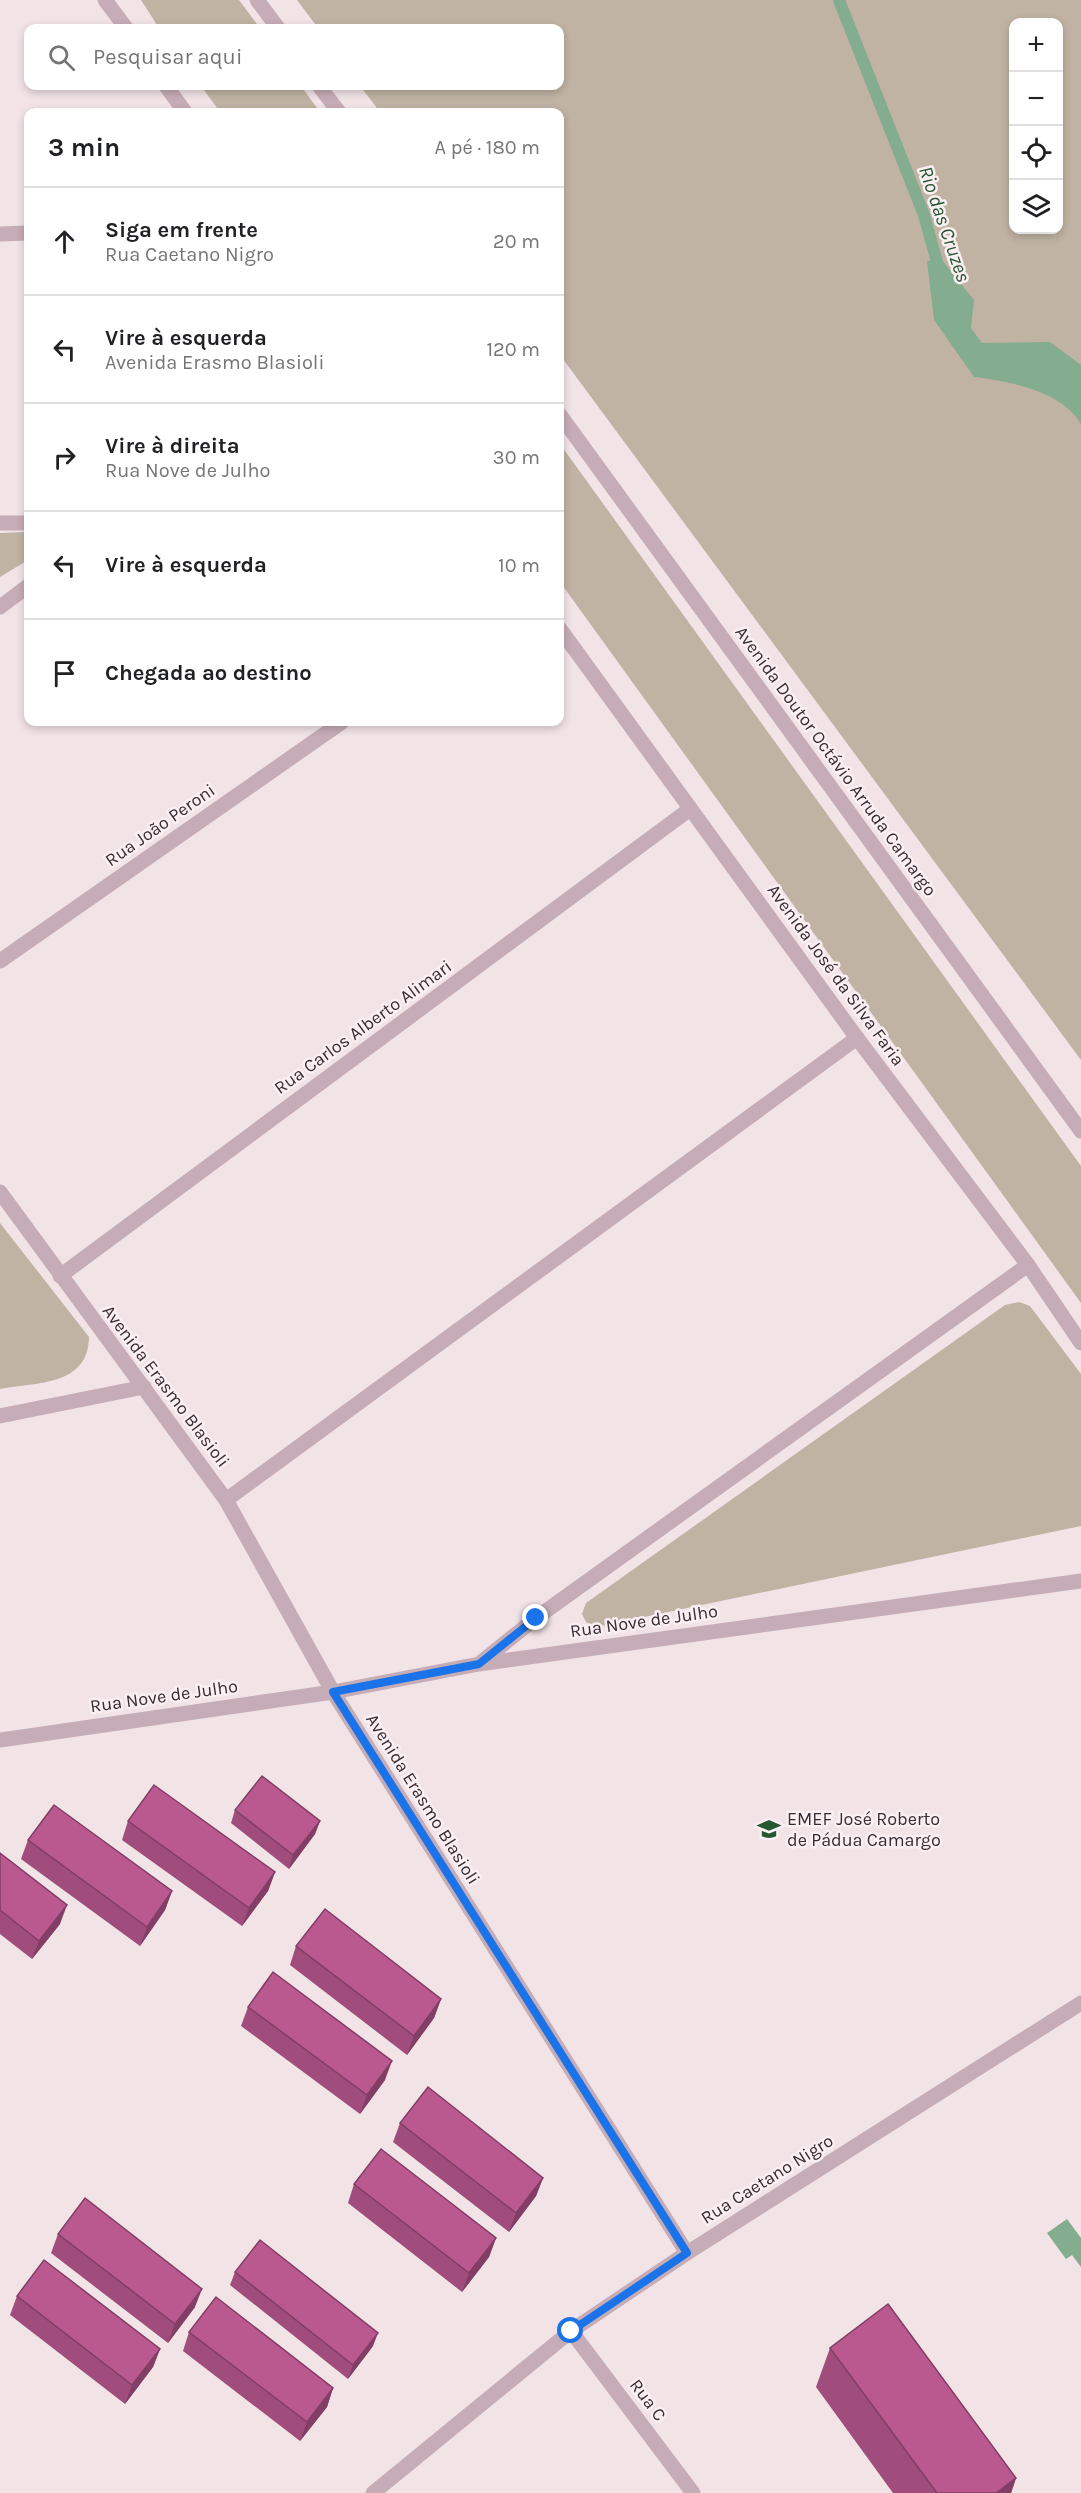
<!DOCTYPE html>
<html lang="pt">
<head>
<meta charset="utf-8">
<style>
	:root { --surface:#fff; --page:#f6f6f6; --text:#202124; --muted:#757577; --line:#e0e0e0 }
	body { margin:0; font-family:Karla,sans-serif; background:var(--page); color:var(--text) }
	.controls { position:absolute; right:18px; top:18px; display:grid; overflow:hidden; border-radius:12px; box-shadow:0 3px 9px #0003 }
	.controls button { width:54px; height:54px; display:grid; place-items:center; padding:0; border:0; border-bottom:2px solid var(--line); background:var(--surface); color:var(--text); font:30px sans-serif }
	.stop { position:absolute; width:18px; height:18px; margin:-14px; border:4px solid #1a73e8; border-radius:50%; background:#fff }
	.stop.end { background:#1a73e8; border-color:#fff; box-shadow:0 2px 6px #0008 }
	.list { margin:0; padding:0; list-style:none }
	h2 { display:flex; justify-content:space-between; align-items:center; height:78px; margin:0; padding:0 24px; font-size:26px }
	h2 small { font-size:20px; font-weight:400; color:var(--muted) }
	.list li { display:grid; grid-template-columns:39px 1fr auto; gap:18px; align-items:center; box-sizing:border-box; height:108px; padding:0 24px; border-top:2px solid var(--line) }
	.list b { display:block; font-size:22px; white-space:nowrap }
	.list p { margin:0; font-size:20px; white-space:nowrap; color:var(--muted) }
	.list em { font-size:20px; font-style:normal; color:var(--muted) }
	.icon { flex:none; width:33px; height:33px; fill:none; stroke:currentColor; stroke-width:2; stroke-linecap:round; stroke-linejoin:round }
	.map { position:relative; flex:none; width:1081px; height:2493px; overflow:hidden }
	.search { position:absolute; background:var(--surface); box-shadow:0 3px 9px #0003; left:24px; top:24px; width:540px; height:66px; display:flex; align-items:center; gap:15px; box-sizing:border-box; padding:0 21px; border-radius:12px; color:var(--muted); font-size:22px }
	.panel { position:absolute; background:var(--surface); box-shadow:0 3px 9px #0003; left:24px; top:108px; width:540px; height:618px; border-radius:12px }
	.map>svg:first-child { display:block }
	.green { fill:#c0b3a4; fill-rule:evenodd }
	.water { fill:#84ac8e }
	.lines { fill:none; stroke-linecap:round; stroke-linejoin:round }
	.stream { stroke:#84ac8e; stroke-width:12 }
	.minor { stroke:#c6acb6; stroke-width:15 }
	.wall { fill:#a04c7c }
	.shaded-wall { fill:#823e65 }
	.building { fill:#ba5890; stroke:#823e65; stroke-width:1.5 }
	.route { stroke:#1a73e8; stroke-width:8 }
	.labels { text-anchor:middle; stroke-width:5; stroke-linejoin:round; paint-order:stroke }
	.street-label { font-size:18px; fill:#392d33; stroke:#faeff2 }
	.poi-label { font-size:18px; fill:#392d33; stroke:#faeff2; text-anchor:start }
	.water-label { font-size:20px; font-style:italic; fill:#265732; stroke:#faeff2 }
</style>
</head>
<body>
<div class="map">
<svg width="1081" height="2493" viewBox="0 0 1081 2493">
	<rect width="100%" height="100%" fill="#f2e3e7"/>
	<!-- green -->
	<g class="green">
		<path d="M141,0h98l21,28h-101z"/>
		<path d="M297,0h784v1060l-521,-705v-243h-180l-20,-26h200v-58h-242zM1014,22h44v208h-44z"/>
		<path d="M201,86h100l19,26h-100z"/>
		<path d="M560,444l521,722v137l-521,-721z"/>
		<path d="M25,532l3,2v26l-28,17v-44z"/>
		<path d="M0,1223l89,114c-1,49 -51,45 -89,52z"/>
		<path d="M1019,1302l11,4 51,68v152l-485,101 -10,-5 -4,-8 4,-11 419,-298z"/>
	</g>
	<!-- water -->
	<g class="water">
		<path d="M941,259l33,41 -3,28 11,15 68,-1 31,23v59c-18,-33 -73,-43 -107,-47l-40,-57 -7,-59z"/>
		<path d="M1067,2219l14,19v29l-9,-12 -6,4 -19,-26z"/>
	</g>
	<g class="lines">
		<!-- stream -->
		<path class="stream" d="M839,0l85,215 16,58"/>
		<!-- minor -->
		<g class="minor">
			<path d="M105,0l21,28"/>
			<path d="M257,0l21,28"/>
			<path d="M166,86l19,26"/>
			<path d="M319,86l20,26"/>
			<path d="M0,234l28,-1"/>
			<path d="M560,415l521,716"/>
			<path d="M0,523h28"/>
			<path d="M0,607l28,-21"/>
			<path d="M560,629l297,409 171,227 53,78"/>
			<path d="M0,961l342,-239"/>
			<path d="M0,1192l226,308 107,192 354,561"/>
			<path d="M60,1276l630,-467"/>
			<path d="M0,1416l144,-29"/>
			<path d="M226,1500l631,-462"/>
			<path d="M480,1663l56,-45 492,-353"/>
			<path d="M0,1740l333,-48 146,-28 602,-83"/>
			<path d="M571,2331l122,162"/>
			<path d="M373,2493l198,-162 116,-78 394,-250"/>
		</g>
	</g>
	<!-- wall -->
	<g class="wall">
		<path d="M235,1810l85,11 -5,13 -26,35 -58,-46z"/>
		<path d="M128,1821l147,51 -7,19 -26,35 -120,-86z"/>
		<path d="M28,1840l144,51 -7,19 -25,36 -119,-87z"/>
		<path d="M0,1853l60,71 -28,35 -32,-25z"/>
		<path d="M296,1946l145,53 -7,19 -27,37 -117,-90z"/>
		<path d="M248,2007l137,73 -25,34 -119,-88z"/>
		<path d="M400,2123l143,55 -7,18 -27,36 -116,-90z"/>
		<path d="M354,2184l142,54 -7,19 -27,35 -114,-89z"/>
		<path d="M58,2234l137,73 -27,36 -117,-90z"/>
		<path d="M235,2272l138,74 -25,33 -118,-94z"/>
		<path d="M17,2296l143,53 -7,18 -28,37 -115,-89z"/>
		<path d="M189,2332l144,56 -6,19 -27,34 -117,-90z"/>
		<path d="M830,2348l186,130 -5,15h-118l-77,-106z"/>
	</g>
	<!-- shaded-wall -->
	<g class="shaded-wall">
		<path d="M320,1821l-5,13 -26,35 4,-14z"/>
		<path d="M275,1872l-7,19 -26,35 7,-18z"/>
		<path d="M172,1891l-7,19 -25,36 7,-19z"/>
		<path d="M67,1905l-7,19 -28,35 7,-18z"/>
		<path d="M441,1999l-7,19 -27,37 7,-19z"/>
		<path d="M392,2061l-7,19 -25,34 7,-19z"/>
		<path d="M543,2178l-7,18 -27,36 7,-19z"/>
		<path d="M496,2238l-7,19 -27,35 7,-19z"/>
		<path d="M202,2289l-7,18 -27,36 7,-19z"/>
		<path d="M378,2333l-5,13 -25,33 5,-14z"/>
		<path d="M160,2349l-7,18 -28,37 7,-19z"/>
		<path d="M333,2388l-6,19 -27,34 7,-19z"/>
		<path d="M1016,2478l-5,15h-15z"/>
	</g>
	<!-- building -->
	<g class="building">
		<path d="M262,1776l58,45 -27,34 -58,-45z"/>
		<path d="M154,1785l121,87 -26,36 -121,-87z"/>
		<path d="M54,1805l118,86 -25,36 -119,-87z"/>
		<path d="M0,1853l67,52 -28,36 -39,-31z"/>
		<path d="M325,1909l116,90 -27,37 -118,-90z"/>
		<path d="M273,1972l119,89 -25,34 -119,-88z"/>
		<path d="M428,2087l115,91 -27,35 -116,-90z"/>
		<path d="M381,2149l115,89 -27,35 -115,-89z"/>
		<path d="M85,2198l117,91 -27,35 -117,-90z"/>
		<path d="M260,2240l118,93 -25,32 -118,-93z"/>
		<path d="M44,2260l116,89 -28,36 -115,-89z"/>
		<path d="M216,2297l117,91 -26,34 -118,-90z"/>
		<path d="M888,2304l128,174 -20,15h-59l-107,-145z"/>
	</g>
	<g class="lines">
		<!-- route -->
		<path class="route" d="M536,1618l-57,46 -146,28 354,561 -116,78"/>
	</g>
	<!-- icons -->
	<defs>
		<g id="school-bare" transform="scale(1.8)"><path d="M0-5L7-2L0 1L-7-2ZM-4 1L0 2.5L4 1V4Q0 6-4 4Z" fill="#265732" stroke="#faeff2" stroke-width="2.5" paint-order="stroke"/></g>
	</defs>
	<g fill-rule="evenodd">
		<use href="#school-bare" x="769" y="1829"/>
	</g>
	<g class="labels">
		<!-- street labels -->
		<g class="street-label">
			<text transform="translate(836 761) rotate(54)" y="6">Avenida Doutor Octávio Arruda Camargo</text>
			<text transform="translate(160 825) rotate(-35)" y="6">Rua João Peroni</text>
			<text transform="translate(836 975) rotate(54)" y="6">Avenida José da Silva Faria</text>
			<text transform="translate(363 1027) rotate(-36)" y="6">Rua Carlos Alberto Alimari</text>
			<text transform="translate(166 1386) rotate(53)" y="6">Avenida Erasmo Blasioli</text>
			<text transform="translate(644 1621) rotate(-8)" y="6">Rua Nove de Julho</text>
			<text transform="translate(164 1696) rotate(-8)" y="6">Rua Nove de Julho</text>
			<text transform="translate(423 1799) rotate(58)" y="6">Avenida Erasmo Blasioli</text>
			<text transform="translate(767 2179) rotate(-32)" y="6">Rua Caetano Nigro</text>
			<text transform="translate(648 2400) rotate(53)" y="6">Rua C</text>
		</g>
		<!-- poi labels -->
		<g class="poi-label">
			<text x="787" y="1825">EMEF José Roberto<tspan x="787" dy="21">de Pádua Camargo</tspan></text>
		</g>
		<!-- water labels -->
		<g class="water-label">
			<text transform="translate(945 224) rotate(71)" y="7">Rio das Cruzes</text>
		</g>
	</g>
</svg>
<div class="controls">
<button>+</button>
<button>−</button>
<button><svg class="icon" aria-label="locate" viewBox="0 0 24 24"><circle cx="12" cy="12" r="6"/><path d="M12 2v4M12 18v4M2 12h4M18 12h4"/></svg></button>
<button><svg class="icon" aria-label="layers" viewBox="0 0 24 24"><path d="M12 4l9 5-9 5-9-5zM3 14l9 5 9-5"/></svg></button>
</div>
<div class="stop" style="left:571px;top:2331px"></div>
<div class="stop end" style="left:536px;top:1618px"></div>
<div class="search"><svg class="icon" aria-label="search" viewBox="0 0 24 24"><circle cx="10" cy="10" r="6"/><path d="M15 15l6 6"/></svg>Pesquisar aqui</div>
<section class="panel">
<h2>3 min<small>A pé · 180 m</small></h2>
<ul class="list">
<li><svg class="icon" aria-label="ahead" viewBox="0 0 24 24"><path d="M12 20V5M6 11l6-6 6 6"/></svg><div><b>Siga em frente</b><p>Rua Caetano Nigro</p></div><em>20 m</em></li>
<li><svg class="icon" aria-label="left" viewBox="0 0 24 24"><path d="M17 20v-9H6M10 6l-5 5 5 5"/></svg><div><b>Vire à esquerda</b><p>Avenida Erasmo Blasioli</p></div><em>120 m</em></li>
<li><svg class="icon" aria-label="right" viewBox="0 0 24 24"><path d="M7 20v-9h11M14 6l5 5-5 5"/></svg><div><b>Vire à direita</b><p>Rua Nove de Julho</p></div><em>30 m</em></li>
<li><svg class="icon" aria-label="left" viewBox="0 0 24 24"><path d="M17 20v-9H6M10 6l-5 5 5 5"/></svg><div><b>Vire à esquerda</b></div><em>10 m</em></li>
<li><svg class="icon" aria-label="arrive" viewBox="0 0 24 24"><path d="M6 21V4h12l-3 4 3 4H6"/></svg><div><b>Chegada ao destino</b></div></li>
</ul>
</section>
</div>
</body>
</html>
